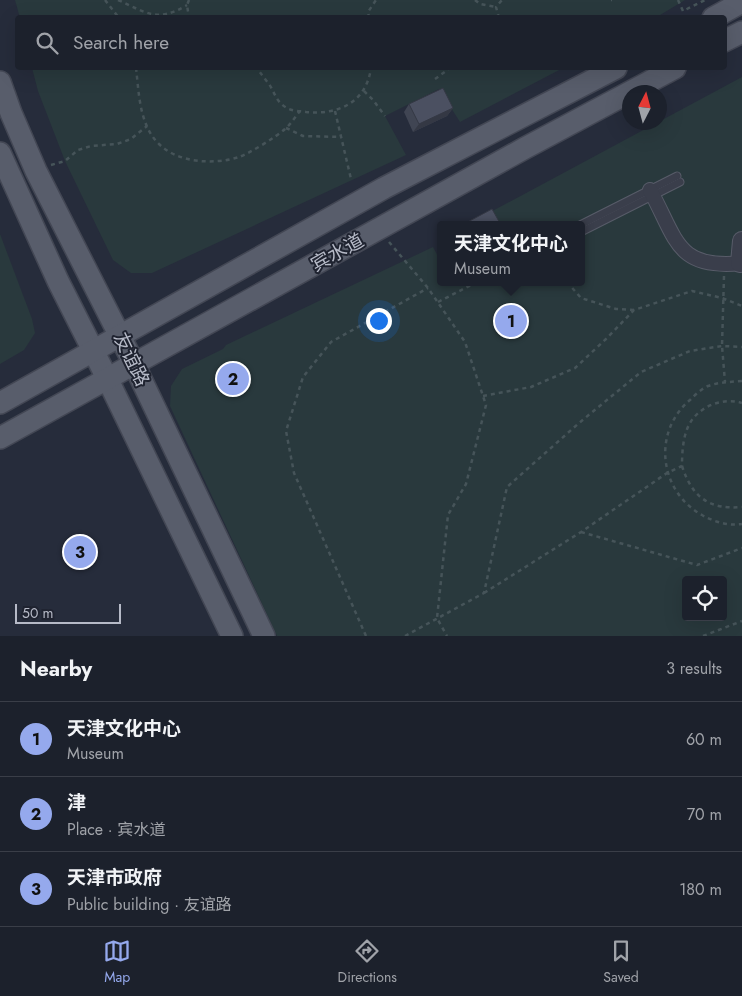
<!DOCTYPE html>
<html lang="en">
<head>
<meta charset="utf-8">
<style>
	:root { --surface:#1c212c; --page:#252934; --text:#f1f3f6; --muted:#a0a3a9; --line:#3a3e48; --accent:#95a9ed }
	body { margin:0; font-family:Jost,"Noto Sans SC",sans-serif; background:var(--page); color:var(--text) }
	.controls { position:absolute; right:15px; bottom:15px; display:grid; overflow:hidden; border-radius:5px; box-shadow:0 5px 20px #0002 }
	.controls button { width:45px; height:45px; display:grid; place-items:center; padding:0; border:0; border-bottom:1px solid var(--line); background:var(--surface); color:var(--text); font:25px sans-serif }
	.compass { position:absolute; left:622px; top:85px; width:45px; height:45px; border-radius:50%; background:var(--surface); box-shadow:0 5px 20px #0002; rotate:6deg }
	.scale { position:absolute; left:15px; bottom:12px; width:106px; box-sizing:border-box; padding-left:5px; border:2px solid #b6bac7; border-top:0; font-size:14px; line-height:18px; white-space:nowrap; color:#b6bac7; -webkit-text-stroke:4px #1f2330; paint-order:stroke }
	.you { position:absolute; left:378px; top:320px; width:18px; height:18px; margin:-12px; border:4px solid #fff; border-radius:50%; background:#1a73e8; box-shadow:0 0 0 8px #1a73e833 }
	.badge { display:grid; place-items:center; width:32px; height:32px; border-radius:50%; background:var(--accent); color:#111; font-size:16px; font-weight:700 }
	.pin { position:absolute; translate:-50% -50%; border:2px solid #fff; box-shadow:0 1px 5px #0006 }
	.popup { position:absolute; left:437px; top:221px; width:148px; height:65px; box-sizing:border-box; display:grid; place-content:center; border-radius:5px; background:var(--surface); filter:drop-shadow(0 1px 4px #0005); font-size:16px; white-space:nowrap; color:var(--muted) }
	.popup b { font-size:19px; color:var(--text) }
	.popup::after { content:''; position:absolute; left:50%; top:100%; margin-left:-10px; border:10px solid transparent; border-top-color:var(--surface) }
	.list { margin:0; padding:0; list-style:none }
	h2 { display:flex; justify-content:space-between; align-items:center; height:65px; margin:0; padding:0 20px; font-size:21px }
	h2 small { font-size:16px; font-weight:400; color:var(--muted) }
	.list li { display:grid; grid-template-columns:32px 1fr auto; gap:15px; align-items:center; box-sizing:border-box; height:75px; padding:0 20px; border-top:1px solid var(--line) }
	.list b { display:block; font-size:19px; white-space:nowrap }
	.list p { margin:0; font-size:16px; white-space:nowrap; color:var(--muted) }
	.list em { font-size:16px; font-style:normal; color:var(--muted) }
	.icon { flex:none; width:28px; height:28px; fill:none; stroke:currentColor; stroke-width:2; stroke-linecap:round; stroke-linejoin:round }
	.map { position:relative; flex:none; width:742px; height:636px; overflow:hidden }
	.search { position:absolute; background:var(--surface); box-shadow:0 5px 20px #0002; left:15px; right:15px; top:15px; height:55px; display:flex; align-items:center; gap:12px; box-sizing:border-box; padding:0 18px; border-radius:5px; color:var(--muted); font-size:19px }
	.sheet { height:290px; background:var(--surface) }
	nav { display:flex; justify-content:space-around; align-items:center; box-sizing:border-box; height:70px; border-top:1px solid var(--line); background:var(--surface); font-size:14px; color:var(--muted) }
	nav a { display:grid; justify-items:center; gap:2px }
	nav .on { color:var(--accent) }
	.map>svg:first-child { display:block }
	.green { fill:#29393d; fill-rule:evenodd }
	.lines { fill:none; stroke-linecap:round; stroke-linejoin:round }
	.service-casing { stroke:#585c69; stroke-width:9 }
	.minor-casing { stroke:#585c69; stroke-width:16 }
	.tertiary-casing { stroke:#585c69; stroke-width:20 }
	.primary-casing { stroke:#434754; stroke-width:24 }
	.path { stroke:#465459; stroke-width:2.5; stroke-dasharray:4 4; stroke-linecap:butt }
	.service { stroke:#3a3e4b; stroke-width:7 }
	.minor { stroke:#3a3e4b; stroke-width:14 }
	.tertiary { stroke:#3a3e4b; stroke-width:18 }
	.primary { stroke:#585d6b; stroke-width:21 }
	.wall { fill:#404553 }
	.shaded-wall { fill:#343844 }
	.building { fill:#4b5061; stroke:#343844 }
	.labels { text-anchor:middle; stroke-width:4; stroke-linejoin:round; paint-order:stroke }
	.street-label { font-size:19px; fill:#b6bac7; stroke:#1f2330 }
</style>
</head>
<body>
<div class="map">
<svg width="742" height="636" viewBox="0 0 742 636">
	<rect width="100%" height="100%" fill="#262c3b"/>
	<!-- green -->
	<g class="green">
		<path d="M15,0h670l-30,18h-635z"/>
		<path d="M32,68h531l-103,54 -21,-33 -54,27 21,39 -254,118h-21l-18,-13 -48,-99 -27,-70z"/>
		<path d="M742,77v559h-465l-107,-230 1,-20 11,-17 41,-20 3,-4 207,-98 8,15v20h140v-57h-90l-6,-10zM686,580h37v37h-37z"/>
		<path d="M0,234l32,85 3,14 -11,17 -24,14z"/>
	</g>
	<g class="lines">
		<!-- service casing -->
		<g class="service-casing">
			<g id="service">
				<path d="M580,225l97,-49"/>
				<path d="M581,232l99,-50"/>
			</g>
		</g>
		<!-- minor casing -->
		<g class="minor-casing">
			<path id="minor" d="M650,190c27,49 26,80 92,73"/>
		</g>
		<!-- tertiary casing -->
		<g class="tertiary-casing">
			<path id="tertiary" d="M740,263l2,-22"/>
		</g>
		<!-- primary casing -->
		<g class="primary-casing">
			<g id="primary">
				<path d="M713,18l29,-16"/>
				<path d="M724,41l18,-9"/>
				<path d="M0,82l11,31 25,58 94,185 134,280"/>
				<path d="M0,153l58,128 49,97 125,258"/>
				<path d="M0,403l384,-215 232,-120"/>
				<path d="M0,438l525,-290 150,-80"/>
			</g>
		</g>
		<!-- path -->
		<g class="path">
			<path d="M105,0l14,18"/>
			<path d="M118,0c29,13 39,23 69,5"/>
			<path d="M189,0l-2,5 2,13"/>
			<path d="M475,0l5,4 16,3"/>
			<path d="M611,0h1"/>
			<path d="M678,0l5,11 22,-11"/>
			<path d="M369,18l-1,-6 8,-12"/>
			<path d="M499,18l-3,-11 6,-7"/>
			<path d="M136,68c3,24 3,57 23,76 19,19 55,21 80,13 11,-4 37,-20 46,-28 6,-5 10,-12 15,-18"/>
			<path d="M254,68h3c4,6 8,11 12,16 6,9 7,18 18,24 5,3 13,3 19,4 32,3 60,-9 65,-44"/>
			<path d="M435,79l15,-11"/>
			<path d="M364,91l9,9 12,16"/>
			<path d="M335,111l16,68"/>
			<path d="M286,128l17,8 39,1"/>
			<path d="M51,165l14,-4 13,-11 13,-4 26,-2 14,-5 16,-13"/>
			<path d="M389,242l39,46 37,54 21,63 -20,79 -18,31 -11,103 10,18"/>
			<path d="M724,276l-2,70 3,36"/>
			<path d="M567,282l14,16 35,11 18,1"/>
			<path d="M438,302l39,-20"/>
			<path d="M742,381c-12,1 -23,1 -34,5 -7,3 -13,9 -18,14 -38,32 -31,91 12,115 12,7 26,11 40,9"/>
			<path d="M483,396l48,-9 44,-19 31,-29 28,-29 58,-19 30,7 20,8"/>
			<path d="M682,466c10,31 27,44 60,41"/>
			<path d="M581,532l116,33 45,-17"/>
			<path d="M484,593l97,-61 86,-59 15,-7c0,-14 1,-31 8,-43 10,-17 33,-26 52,-20"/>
			<path d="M366,636l-72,-163 -8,-42 17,-54 28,-35 97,-54"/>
			<path d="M405,636l79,-43 23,-106 72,-64 62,-51 49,-21 32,-5 20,1"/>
			<path d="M703,636l39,-15"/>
		</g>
		<!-- service -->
		<use href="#service" class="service"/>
		<!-- minor -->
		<use href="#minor" class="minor"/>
		<!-- tertiary -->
		<use href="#tertiary" class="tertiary"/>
		<!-- primary -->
		<use href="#primary" class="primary"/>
	</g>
	<!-- wall -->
	<g class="wall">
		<path d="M409,104l44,4 -6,8 -34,16 -9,-20z"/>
		<path d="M441,241v8l-3,-4z"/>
	</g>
	<!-- shaded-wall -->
	<path class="shaded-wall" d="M453,108l-6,8 -34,16 6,-8z"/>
	<!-- building -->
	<g class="building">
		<path d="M443,88l10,20 -34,16 -10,-20z"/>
		<path d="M492,209l9,16h-39z"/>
	</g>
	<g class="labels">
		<!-- street labels -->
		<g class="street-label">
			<text transform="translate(337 252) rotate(-29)" y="7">宾水道</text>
			<text transform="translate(132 359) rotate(64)" y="7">友谊路</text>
		</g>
	</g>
</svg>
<div class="controls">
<button><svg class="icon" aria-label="locate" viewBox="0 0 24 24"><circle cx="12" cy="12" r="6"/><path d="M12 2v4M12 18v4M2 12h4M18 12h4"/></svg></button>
</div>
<svg class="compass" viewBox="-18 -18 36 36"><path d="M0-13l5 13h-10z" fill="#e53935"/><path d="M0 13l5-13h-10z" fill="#a0a3a9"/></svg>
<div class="scale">50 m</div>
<div class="you"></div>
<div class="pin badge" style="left:511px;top:321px">1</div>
<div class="popup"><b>天津文化中心</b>Museum</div>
<div class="pin badge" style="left:233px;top:379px">2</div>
<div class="pin badge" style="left:80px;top:552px">3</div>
<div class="search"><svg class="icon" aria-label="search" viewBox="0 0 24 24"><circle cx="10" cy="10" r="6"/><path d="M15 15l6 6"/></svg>Search here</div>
</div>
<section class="sheet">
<h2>Nearby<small>3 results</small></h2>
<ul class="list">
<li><span class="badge">1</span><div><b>天津文化中心</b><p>Museum</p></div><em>60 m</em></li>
<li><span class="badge">2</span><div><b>津</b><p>Place · 宾水道</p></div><em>70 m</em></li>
<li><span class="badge">3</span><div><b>天津市政府</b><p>Public building · 友谊路</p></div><em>180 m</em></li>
</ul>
</section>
<nav>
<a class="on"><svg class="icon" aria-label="map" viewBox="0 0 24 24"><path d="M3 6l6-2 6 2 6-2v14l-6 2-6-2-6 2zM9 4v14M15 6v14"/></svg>Map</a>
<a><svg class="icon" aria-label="directions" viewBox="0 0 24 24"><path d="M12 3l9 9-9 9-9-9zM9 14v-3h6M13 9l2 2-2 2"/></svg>Directions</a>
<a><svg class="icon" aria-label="saved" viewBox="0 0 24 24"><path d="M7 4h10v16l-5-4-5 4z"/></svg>Saved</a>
</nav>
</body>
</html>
